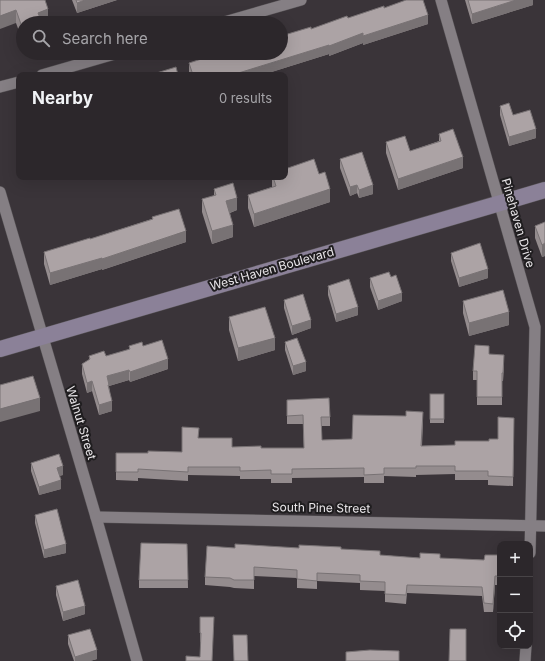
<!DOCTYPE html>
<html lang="en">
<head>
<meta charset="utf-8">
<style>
	:root { --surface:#2c272b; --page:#383337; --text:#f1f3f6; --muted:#a6a5a9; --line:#484447 }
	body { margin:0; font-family:Inter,sans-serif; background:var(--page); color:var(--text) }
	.controls { position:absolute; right:12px; bottom:12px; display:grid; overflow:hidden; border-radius:8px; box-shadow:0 4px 16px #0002 }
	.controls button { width:36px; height:36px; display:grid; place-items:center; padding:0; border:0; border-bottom:1px solid var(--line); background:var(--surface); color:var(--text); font:20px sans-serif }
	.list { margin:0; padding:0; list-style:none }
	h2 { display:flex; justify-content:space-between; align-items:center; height:52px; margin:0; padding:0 16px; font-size:17px }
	h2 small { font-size:13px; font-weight:400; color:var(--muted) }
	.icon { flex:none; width:22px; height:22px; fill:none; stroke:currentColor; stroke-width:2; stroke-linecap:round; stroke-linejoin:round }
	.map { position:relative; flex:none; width:545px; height:661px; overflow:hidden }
	.search { position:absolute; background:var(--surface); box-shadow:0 4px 16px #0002; left:16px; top:16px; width:272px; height:44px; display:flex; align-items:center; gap:10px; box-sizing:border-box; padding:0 14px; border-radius:22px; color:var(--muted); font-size:15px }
	.panel { position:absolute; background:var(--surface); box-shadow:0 4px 16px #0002; left:16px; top:72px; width:272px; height:108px; border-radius:8px }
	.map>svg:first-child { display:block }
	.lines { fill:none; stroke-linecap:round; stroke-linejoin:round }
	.street-casing { stroke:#555154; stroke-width:12 }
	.secondary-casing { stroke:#555154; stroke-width:17 }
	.street { stroke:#857f84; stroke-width:11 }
	.secondary { stroke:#8b8198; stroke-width:16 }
	.wall { fill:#948c8e }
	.shaded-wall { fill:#787274 }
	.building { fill:#aca3a5; stroke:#787274 }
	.labels { text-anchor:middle; stroke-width:4; stroke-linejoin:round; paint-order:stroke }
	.street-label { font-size:12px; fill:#e9e6e9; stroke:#1f1d1f }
</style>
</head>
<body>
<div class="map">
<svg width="545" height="661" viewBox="0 0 545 661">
	<rect width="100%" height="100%" fill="#3a3439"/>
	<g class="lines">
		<!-- street casing -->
		<g class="street-casing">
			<g id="street">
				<path d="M441,0l94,327 -5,226"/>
				<path d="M221,23l80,-23"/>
				<path d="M42,75l76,-22"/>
				<path d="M0,87l19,-5"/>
				<path d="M0,192l96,325 41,144"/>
				<path d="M96,517l449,9"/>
				<path d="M525,661l1,-15"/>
			</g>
		</g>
		<!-- secondary casing -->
		<g class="secondary-casing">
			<path id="secondary" d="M0,349l545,-159"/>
		</g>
		<!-- street -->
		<use href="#street" class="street"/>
		<!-- secondary -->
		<use href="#secondary" class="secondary"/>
	</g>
	<!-- wall -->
	<g class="wall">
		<path d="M0,0l48,22 -3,1h-22v19l-7,-19z"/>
		<path d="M72,0h45l-40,13z"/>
		<path d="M465,0h68v5l-61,19z"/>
		<path d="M384,8l44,16 -65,21v-2l-34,13v-2l-67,21h-72l-1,-3v-9l122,-34 37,-11z"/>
		<path d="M500,106l13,9 23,23 -27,8 -9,-31z"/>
		<path d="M439,134l24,34 -65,22 -12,-37v-11l24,9 29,-10z"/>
		<path d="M340,159l33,35 -14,4 -2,-5 -7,3 -10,-28z"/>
		<path d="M319,174l11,28 -76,25 -6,-19v-13l24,-8v-10h13z"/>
		<path d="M214,189l23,21 -7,3 3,24 -21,7 -10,-32v-13l12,-3z"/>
		<path d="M152,217l34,25 -84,28v-1l-52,16 -6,-21v-12l46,-13 62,-20z"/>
		<path d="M545,222v34l-3,1 -7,-19v-12z"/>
		<path d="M451,253l37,25 -29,9 -8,-26z"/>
		<path d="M391,277l11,24 -24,9 -8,-23v-9z"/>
		<path d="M328,286l30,29 -22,7 -8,-27z"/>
		<path d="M284,300l27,28 -19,7 -8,-27z"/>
		<path d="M463,301l46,24 -40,11 -6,-23z"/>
		<path d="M229,317l46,33 -37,11 -9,-31z"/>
		<path d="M285,342l21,29 -13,4 -8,-25z"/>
		<path d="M129,346h14l25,23 -38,13 -1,-2 -20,6 3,25 -13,4 -7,-24 -5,2 -5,-19v-10l7,-4v-4h17l23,-6z"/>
		<path d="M489,354l15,10 -1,17h-1v24h-25v-25h-4v-9z"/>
		<rect x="430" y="394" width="14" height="29"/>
		<path d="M287,400l43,17v9h-8v14l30,-1 71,-18 -1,25 33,-1 34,-4 9,-2 16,-21 -1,68 -25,-1v-5h-33v-6l-39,1v2l-32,-1v7h-20v-6l-72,1v5h-21v-4h-31v-3l-52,-1v6l-50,-3v3l-22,-1v-27h32l34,-1 17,-14 33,9 29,1h43l-1,-24h-16z"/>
		<path d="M31,463l32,12 -4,1 2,13 -22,6 -8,-24z"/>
		<path d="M35,515l31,38 -22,5 -9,-35z"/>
		<path d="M187,544l1,44h-49v-8z"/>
		<path d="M235,548h64l42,1 39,6 40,3 64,2 16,-5v30h-5l-2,27h-9l-2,-16 -75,-3 -1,11 -21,-2v-11l-25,-1v-7l-43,-2v8l-20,-1v-10l-43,-2v13l-20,-1 -4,-1 -25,-2v-8z"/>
		<path d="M56,586l29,28 -22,7 -7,-26z"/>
		<path d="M200,617l14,9 -14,31 1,-15h-1z"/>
		<path d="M68,635l29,24 -7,2h-16l-6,-17z"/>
	</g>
	<!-- shaded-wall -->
	<g class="shaded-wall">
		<path d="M85,0h32l-40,13v-10z"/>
		<path d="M516,0h17v5l-61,19v-10z"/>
		<path d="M48,9v13l-3,1h-7v-10z"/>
		<path d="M16,10v13l-16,6v-13z"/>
		<path d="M428,15v9l-65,21v-9z"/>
		<path d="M363,33v10l-34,13v-10z"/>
		<path d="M329,45v9l-67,21h-30z"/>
		<path d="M536,129v9l-27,8v-9z"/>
		<path d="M463,157v11l-65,22v-11z"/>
		<path d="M357,185v8l-7,3v-9z"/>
		<path d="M373,185v9l-14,4v-8z"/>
		<path d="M330,189v13l-76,25v-13z"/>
		<path d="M237,198v12l-11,4v-13z"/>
		<path d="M233,225v12l-21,7v-13z"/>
		<path d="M186,231v11l-84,28v-11z"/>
		<path d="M545,243v13l-3,1v-12z"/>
		<path d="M102,258v11l-52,16v-12z"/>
		<path d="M488,269v9l-29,9v-9z"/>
		<path d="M402,293v8l-24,9v-9z"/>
		<path d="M358,307v8l-22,7v-8z"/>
		<path d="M509,312v13l-40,11v-13z"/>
		<path d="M311,320v8l-19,7v-9z"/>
		<path d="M275,338v12l-37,11v-13z"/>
		<path d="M504,355v9l-1,17v-8z"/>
		<path d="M168,359v10l-38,13v-10z"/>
		<path d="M306,362v9l-13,4v-9z"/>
		<path d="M129,370v10l-20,6v9h-1l-1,-19z"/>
		<path d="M92,381v10l-5,2v-10z"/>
		<path d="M40,398v13l-40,11v-13z"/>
		<path d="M112,401v10l-13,4v-10z"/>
		<path d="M63,466v9l-6,1v-8z"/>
		<path d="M61,480v9l-22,6v-8z"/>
		<path d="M66,544v9l-22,5v-8z"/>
		<path d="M495,576v9l-2,27v-8z"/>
		<path d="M85,606v8l-22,7v-9z"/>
		<path d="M97,650v9l-7,2h-15v-4z"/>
	</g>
	<!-- building -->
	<g class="building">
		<path d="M0,0h45l3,9 -10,4 4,10h-19v7l-7,-20 -16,6z"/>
		<path d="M76,0h9l-8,3z"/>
		<path d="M406,0h17l5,15 -65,21v-3l-34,13v-1l-97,30h-33l-1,-2 -5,2 -4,-12 31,-10h61v-17l30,-9v2l36,-13 1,2 36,-12v2z"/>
		<path d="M468,0h48l-44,14z"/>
		<path d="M176,67l2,8h-28z"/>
		<path d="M509,103l4,12 17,-5 6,19 -27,8 -9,-31z"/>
		<path d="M453,129l10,28 -65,22 -12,-37 19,-6 5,15 31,-10 -2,-7z"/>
		<path d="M362,152l11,33 -14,5 -2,-5 -7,2 -10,-28z"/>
		<path d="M314,159l5,15 6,-2 5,17 -76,25 -6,-19 28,-9 -3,-9h12v-8z"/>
		<path d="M233,183l4,15 -11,3 7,24 -21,6 -10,-32 14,-4 -2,-6z"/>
		<path d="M179,209l7,22 -84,28v-1l-52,15 -6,-21 46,-14v1l63,-20 -1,-2z"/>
		<path d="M545,222v21l-3,2 -7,-19z"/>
		<path d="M480,243l8,26 -29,9 -8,-25z"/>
		<path d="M389,272l2,5 5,-2 6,18 -24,8 -8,-23z"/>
		<path d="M349,279l9,28 -22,7 -8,-28z"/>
		<path d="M503,290l6,22 -40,11 -6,-22z"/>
		<path d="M303,294l8,26 -19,6 -8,-26z"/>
		<path d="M265,307l10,31 -37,10 -9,-31z"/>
		<path d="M297,338l9,24 -13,4 -8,-24z"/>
		<path d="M162,340l6,19 -38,13 -1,-2 -22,6 2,9h-1l4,16 -13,4 -7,-24 -5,2 -5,-19 8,-5 -1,-3 15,-5 2,5 24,-7 -1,-3 13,-4 1,4z"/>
		<path d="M475,345l14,1v8l15,1 -1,18h-1v24h-25v-26h-4z"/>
		<path d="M33,376l7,22 -40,11v-24z"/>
		<rect x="430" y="394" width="14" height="25"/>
		<path d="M329,398l1,19h-9l1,23 30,-1 1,-24 53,1v-5l17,1 -2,34 34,-1v-4h34v-2h9v-22l16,1 -1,59 -25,-1v-5h-33v-5h-39v2h-32v6l-20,1v-7l-72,1v5h-21v-4l-31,1v-4h-52v5l-50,-3v3h-22v-19h32v-2l34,1v-25l17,1 -1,10h34v9l29,-1v2h43l-1,-33 -16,1v-16z"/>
		<path d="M59,454l4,12 -6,2 4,12 -22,7 -8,-24z"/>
		<path d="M57,509l9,35 -22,6 -9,-35z"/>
		<path d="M141,543l46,1 1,36h-49z"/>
		<path d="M235,544l64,4v-3l42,2v2l39,2v4l40,3v-5l20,1v4l44,2 1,-5h15v21h-5l-2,28 -9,-1 -2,-16 -75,-2 -1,10 -21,-1v-12l-25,-1v-6l-43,-2v8l-20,-2v-9l-43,-3v13h-20l-4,-2 -25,-1 2,-31 28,2z"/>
		<path d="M78,580l7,26 -22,6 -7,-26z"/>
		<path d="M200,617h14l-2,44h-26v-5l14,1 1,-24h-1z"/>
		<path d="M90,629l7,21 -22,7 -7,-22z"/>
		<path d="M450,629h16v32h-17z"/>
		<path d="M233,635h14l1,26h-14z"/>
		<path d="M370,650l29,1v10h-53v-9z"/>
	</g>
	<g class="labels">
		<!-- street labels -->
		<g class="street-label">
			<text transform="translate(518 223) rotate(74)" y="4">Pinehaven Drive</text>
			<text transform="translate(272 269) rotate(-16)" y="4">West Haven Boulevard</text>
			<text transform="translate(81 423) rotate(73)" y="4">Walnut Street</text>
			<text transform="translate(321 508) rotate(1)" y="4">South Pine Street</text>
		</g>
	</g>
</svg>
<div class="controls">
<button>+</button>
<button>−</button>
<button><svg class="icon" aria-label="locate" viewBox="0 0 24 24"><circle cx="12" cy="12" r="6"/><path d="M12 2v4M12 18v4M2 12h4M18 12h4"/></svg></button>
</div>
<div class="search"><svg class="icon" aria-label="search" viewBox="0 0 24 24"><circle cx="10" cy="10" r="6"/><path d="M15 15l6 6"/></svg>Search here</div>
<section class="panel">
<h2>Nearby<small>0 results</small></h2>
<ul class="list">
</ul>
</section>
</div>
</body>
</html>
